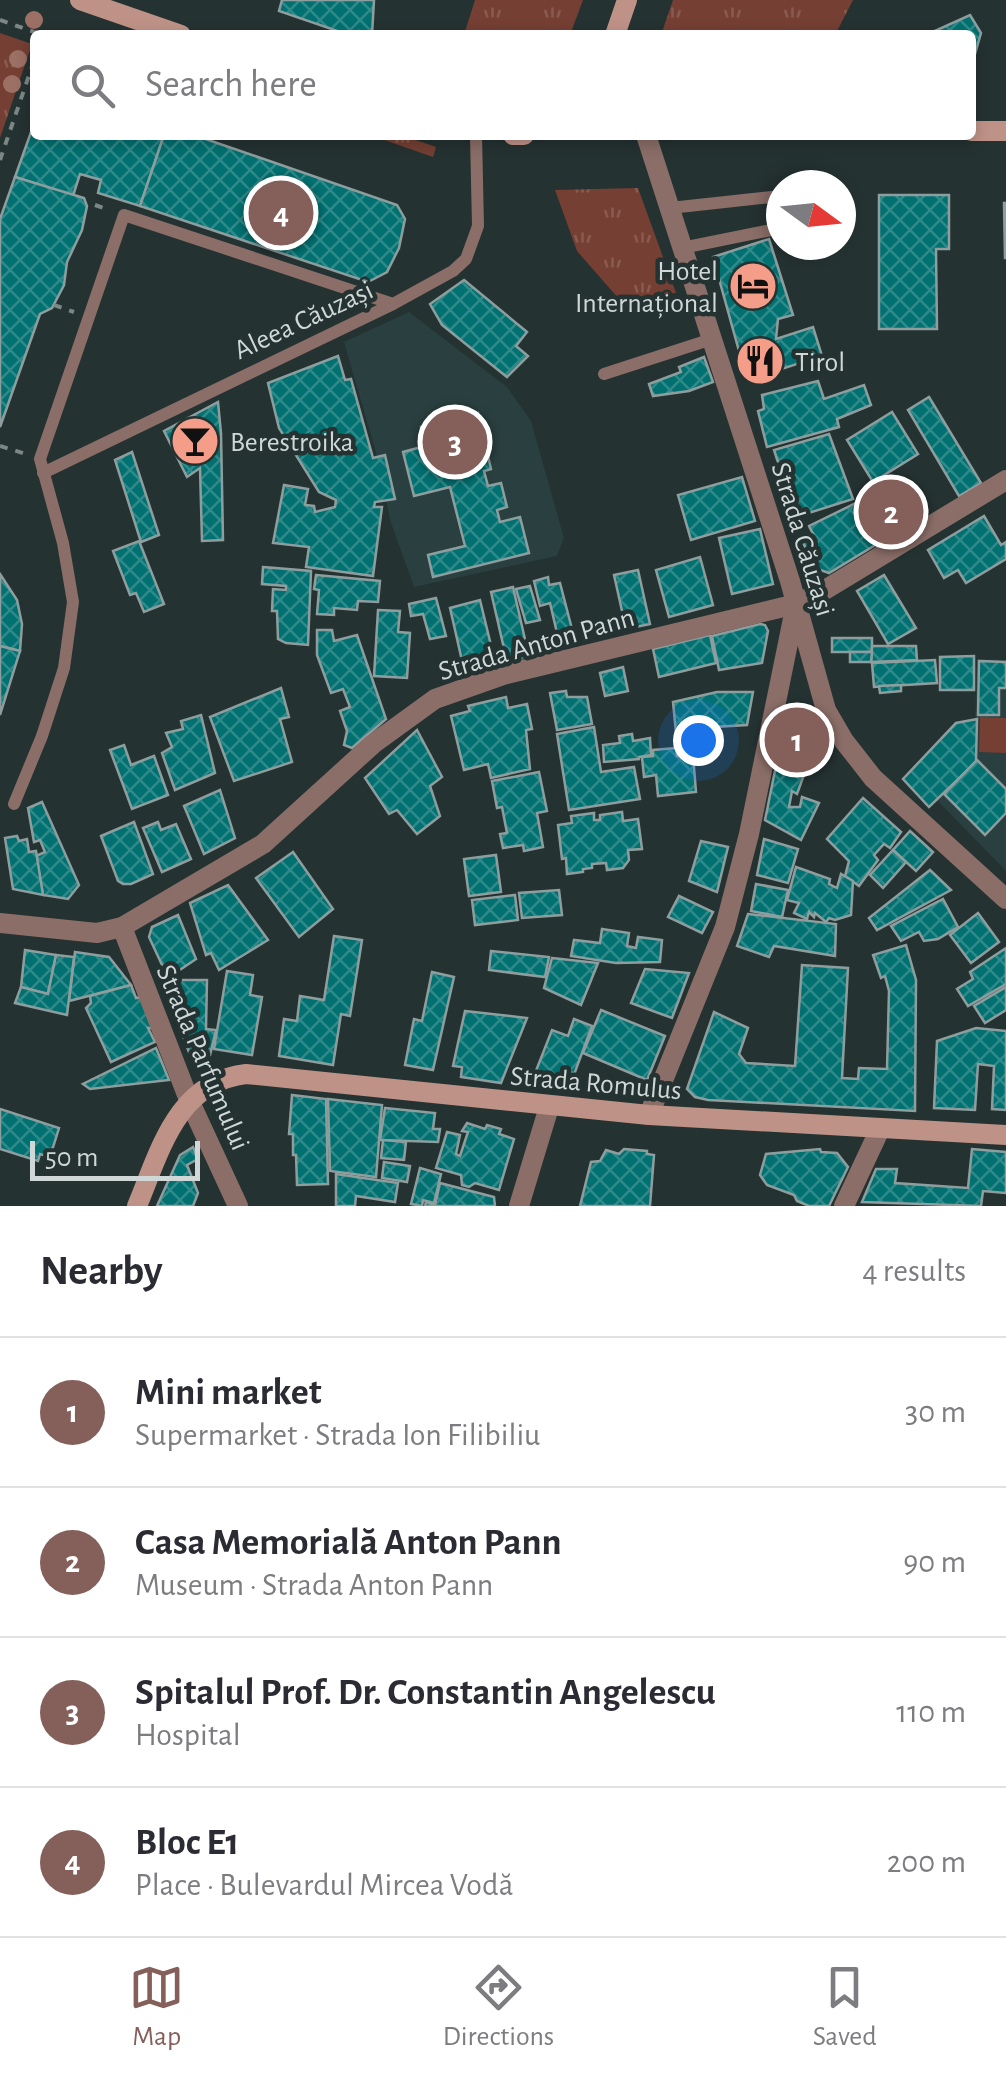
<!DOCTYPE html>
<html lang="en">
<head>
<meta charset="utf-8">
<style>
	:root { --surface:#fff; --page:#f2f2f3; --text:#2b2b33; --muted:#7c7c81; --line:#e1e1e2; --accent:#855f5a }
	body { margin:0; font-family:"Alegreya Sans",sans-serif; background:var(--page); color:var(--text) }
	.compass { position:absolute; left:766px; top:170px; width:90px; height:90px; border-radius:50%; background:var(--surface); box-shadow:0 5px 15px #0003; rotate:105deg }
	.scale { position:absolute; left:30px; bottom:25px; width:170px; box-sizing:border-box; padding-left:10px; border:5px solid #cfd7d7; border-top:0; font-size:28px; line-height:35px; white-space:nowrap; color:#cfd7d7; -webkit-text-stroke:8px #243231; paint-order:stroke }
	.you { position:absolute; left:698px; top:740px; width:35px; height:35px; margin:-25px; border:8px solid #fff; border-radius:50%; background:#1a73e8; box-shadow:0 0 0 15px #1a73e833 }
	.badge { display:grid; place-items:center; width:65px; height:65px; border-radius:50%; background:var(--accent); color:#fff; font-size:32px; font-weight:700 }
	.pin { position:absolute; translate:-50% -50%; border:5px solid #fff; box-shadow:0 2px 10px #0006 }
	.list { margin:0; padding:0; list-style:none }
	h2 { display:flex; justify-content:space-between; align-items:center; height:130px; margin:0; padding:0 40px; font-size:42px }
	h2 small { font-size:32px; font-weight:400; color:var(--muted) }
	.list li { display:grid; grid-template-columns:65px 1fr auto; gap:30px; align-items:center; box-sizing:border-box; height:150px; padding:0 40px; border-top:2px solid var(--line) }
	.list b { display:block; font-size:38px; white-space:nowrap }
	.list p { margin:0; font-size:32px; white-space:nowrap; color:var(--muted) }
	.list em { font-size:32px; font-style:normal; color:var(--muted) }
	.icon { flex:none; width:55px; height:55px; fill:none; stroke:currentColor; stroke-width:2; stroke-linecap:round; stroke-linejoin:round }
	.map { position:relative; flex:none; width:1006px; height:1206px; overflow:hidden }
	.search { position:absolute; background:var(--surface); box-shadow:0 5px 15px #0003; left:30px; right:30px; top:30px; height:110px; display:flex; align-items:center; gap:25px; box-sizing:border-box; padding:0 35px; border-radius:10px; color:var(--muted); font-size:38px }
	.sheet { height:730px; background:var(--surface) }
	nav { display:flex; justify-content:space-around; align-items:center; box-sizing:border-box; height:140px; border-top:2px solid var(--line); background:var(--surface); font-size:28px; color:var(--muted) }
	nav a { display:grid; justify-items:center; gap:5px }
	nav .on { color:var(--accent) }
	.map>svg:first-child { display:block }
	.built { fill:#2a3f3f }
	.grass { fill:url(#grass-tufts) }
	.park { fill:#753f33 }
	.building { fill:url(#building-cross-hatch); stroke:#8e9e9e; stroke-width:2.5 }
	.lines { fill:none; stroke-linecap:round; stroke-linejoin:round }
	.path { stroke:#7b8685; stroke-width:4; stroke-dasharray:8 8; stroke-linecap:butt }
	.lane { stroke:#8b6e68; stroke-width:12 }
	.street { stroke:#8b6e68; stroke-width:20 }
	.secondary { stroke:#bf9287; stroke-width:20 }
	.tree { fill:#9c7064 }
	.labels { text-anchor:middle; stroke-width:9; stroke-linejoin:round; paint-order:stroke }
	.poi-label { font-size:28px; fill:#cfd7d7; stroke:#243231; text-anchor:start }
	.street-label { font-size:28px; fill:#cfd7d7; stroke:#243231 }
</style>
</head>
<body>
<div class="map">
<svg width="1006" height="1206" viewBox="0 0 1006 1206">
	<defs>
		<pattern id="grass-tufts" width="24" height="20" patternUnits="userSpaceOnUse" patternTransform="scale(2.5)"><rect width="24" height="20" fill="#753f33"/><path d="M3 7l-1-3M5 7V3M7 7l1-3M15 17l-1-3M17 17v-4M19 17l1-3" fill="none" stroke="#885a50"/></pattern>
		<pattern id="building-cross-hatch" width="8" height="8" patternUnits="userSpaceOnUse" patternTransform="scale(2.5)"><rect width="8" height="8" fill="#007070"/><path d="M0 0l8 8M0 8l8-8" fill="none" stroke="#308a8a"/></pattern>
	</defs>
	<rect width="100%" height="100%" fill="#243231"/>
	<!-- built -->
	<g class="built">
		<path d="M409,312l98,75 24,34 33,117 -7,18 -143,31 -24,-67 -11,-57 -35,-121z"/>
		<path d="M977,659l29,1v211l-72,-74 40,-41z"/>
	</g>
	<!-- grass -->
	<g class="grass">
		<path d="M475,0h108l-13,35h-106z"/>
		<path d="M673,0h180l-18,35h-174z"/>
		<path d="M0,33l32,11 -32,94z"/>
		<path d="M370,135h31l35,12 -3,10z"/>
		<path d="M638,188l38,105 -57,6 -42,-48 -22,-61z"/>
	</g>
	<!-- park -->
	<path class="park" d="M980,717l26,1v35l-27,-1z"/>
	<!-- building -->
	<g class="building">
		<path d="M282,0h92l-2,35 -13,-4 -1,4h-9l-70,-24z"/>
		<path d="M970,15l11,18 -10,35v-33h-45z"/>
		<path d="M35,121v14h129l-24,71 -42,-13 3,-13 -21,-6 -7,22 -58,-19z"/>
		<path d="M164,135h30l203,70 8,14 -6,29 -12,24 -19,10 -228,-76z"/>
		<path d="M15,177l69,21 3,8 -5,24 -15,32 -3,23 -12,23 -12,6 -40,113v-208z"/>
		<path d="M879,195h70v54h-13l1,80h-58z"/>
		<path d="M1004,203h2v55h-1z"/>
		<path d="M769,239l24,76 -15,4 -2,20 37,-12 9,29 -75,24 -34,-123z"/>
		<path d="M464,280l63,52 -11,14 12,10 -21,21 -65,-52 -12,-21z"/>
		<path d="M338,356l7,24 6,-1 22,79 12,-3 10,44 -20,3 -1,5h8l-9,69 -67,-9 3,-20 -36,-4 11,-58 24,4 -3,16 9,1 1,6 20,-5 1,-7 -17,-8 -40,-64 -11,-45z"/>
		<path d="M704,357l9,25 -24,9 -36,5 -4,-12 32,-12 -2,-5z"/>
		<path d="M818,381l6,18 40,-14 7,20 -34,14 2,8 -72,20 -9,-36 6,-2 -2,-14z"/>
		<path d="M929,397l52,86 -22,13 -51,-86z"/>
		<path d="M218,402l3,31 2,107 -21,1 -2,-73 -13,9 -23,-46z"/>
		<path d="M892,412l26,42 -45,28 -26,-42z"/>
		<path d="M478,413l13,56 -7,2 4,15 13,-3 6,24 -10,3 3,12 20,-5 9,36 -96,24 -5,-22 37,-9 -15,-59 -36,9 -11,-44 22,-6 -4,-19z"/>
		<path d="M829,434l24,65 -57,18 -22,-67z"/>
		<path d="M132,452l27,83 -18,7 -26,-82z"/>
		<path d="M742,477l13,44 -64,19 -13,-45z"/>
		<path d="M897,488l19,30 -31,19 -19,-31z"/>
		<path d="M856,503l21,41 -48,29 -17,-6 -10,-28 11,-5 -4,-8z"/>
		<path d="M984,516l17,29 5,-3v17l-40,24 -8,-13 -14,8 -16,-28z"/>
		<path d="M760,529l13,55 -41,10 -13,-56z"/>
		<path d="M139,541l25,63 -20,8 -8,-19 -6,2 -17,-44z"/>
		<path d="M700,557l13,48 -44,12 -13,-47z"/>
		<path d="M263,567l48,4 -3,74 -22,-2 -8,-4 -1,-28h-5l1,-22 13,1v-4l-24,-2z"/>
		<path d="M638,570l12,54 -24,5 -12,-54z"/>
		<path d="M0,574l17,26 5,24 -2,27 -20,-5z"/>
		<path d="M316,575l64,6 -2,21 -20,-1 -1,9 -23,-2v7l-17,-1 2,-24 -5,-1z"/>
		<path d="M884,575l32,53 -28,16 -31,-53z"/>
		<path d="M548,577l1,8 11,-2 12,46 -15,4 -7,-30 -10,3 -6,-25z"/>
		<path d="M530,586l10,34 -14,3 -10,-34z"/>
		<path d="M513,587l17,74 -22,5 -17,-74z"/>
		<path d="M436,598l10,38 -16,3 -7,-25 -12,2 -2,-12z"/>
		<path d="M480,600l16,66 -31,8 -15,-66z"/>
		<path d="M378,610l22,1 -2,21 12,1 -3,45 -33,-2z"/>
		<path d="M760,624l5,1 3,6 -6,32 -43,7 -7,-34z"/>
		<path d="M317,630h15l2,11 23,-6 29,84 -34,29 -8,-3 3,-14 -7,-20 10,-4 -7,-18 -12,4 -14,-38z"/>
		<path d="M710,635l6,28 -57,14 -6,-28z"/>
		<rect x="832" y="638" width="40" height="14"/>
		<path d="M0,646l20,5 -20,64z"/>
		<path d="M872,646h44l1,14 -46,2z"/>
		<path d="M850,652h22l-1,10h-21z"/>
		<path d="M974,656v34h-34v-33z"/>
		<path d="M935,660l2,23 -63,4 -2,-24z"/>
		<path d="M979,661l27,1v26h-7v27h-21z"/>
		<path d="M623,667l5,24 -23,5 -5,-23z"/>
		<path d="M901,685v6l-21,2 -1,-7z"/>
		<path d="M281,688l8,29 -9,2 12,43 -58,19 -24,-64z"/>
		<path d="M566,691l1,6h20l5,27 -35,6 -7,-37z"/>
		<path d="M717,692h36l-6,33 -33,2v14l-37,2 -4,-41z"/>
		<path d="M506,697l2,11 19,-4 5,25 -6,1 4,39 -39,9 -3,-14 -24,6 -13,-54 19,-5 -2,-5z"/>
		<path d="M201,715l14,58 -40,17 -13,-37 10,-6 -6,-14 17,-4 -2,-8z"/>
		<path d="M977,719l-1,43 -47,45 -26,-28 53,-56z"/>
		<path d="M594,727l7,45 33,-5 6,32 -71,11 -12,-76z"/>
		<path d="M417,730l25,47 -12,9 10,30 -23,18 -20,-24 -8,4 -24,-36z"/>
		<path d="M632,734l1,7 17,-3 1,17 -12,2v2l-35,3 -1,-17 17,-2 -1,-7z"/>
		<path d="M124,745l7,20 23,-9 14,39 -36,14 -22,-59z"/>
		<path d="M812,747l-6,20 -7,-1 -1,3 7,3 -8,22 -5,-3 -3,16h11l2,-10 17,6 -18,37 -36,-20 13,-64 11,-7 4,8 3,-1 -1,-8z"/>
		<path d="M676,748l1,8 16,-1 3,37 -38,4 -2,-21 -12,2 -2,-20 11,-1v-6z"/>
		<path d="M977,760l29,29v24l-21,22 -41,-41z"/>
		<path d="M539,772l8,39 -10,2 6,34 -19,4 -1,-6 -20,3 -3,-14 7,-1 -5,-26 -5,1 -5,-27z"/>
		<path d="M220,790l15,48 -31,16 -20,-48z"/>
		<path d="M863,798l38,34 -11,16 -6,-4 -10,11 4,5 -19,26 -14,-10 4,-15 -22,-22z"/>
		<path d="M42,802l37,83 -11,14 -25,-4 -7,-39 9,-4 -5,-12 -6,2 -6,-34z"/>
		<path d="M622,812l1,9 15,-2 4,30 -14,1 1,10 -6,8 -16,2 -1,-7 -14,1v4l-9,1v3l-16,2 -1,-16 -4,1 -4,-34 14,-2 -1,-7 23,-3v7h6v-5z"/>
		<path d="M134,822l19,52 -22,10h-8l-5,-3 -17,-45z"/>
		<path d="M158,822l3,8 15,-6 15,35 -29,13 -19,-44z"/>
		<path d="M910,831l23,21 -17,19 -23,-21z"/>
		<path d="M17,836l2,5 8,-2 2,13 7,-1 7,44 -30,-6 -8,-51z"/>
		<path d="M764,839l34,10 -10,34 -31,-8z"/>
		<path d="M701,841l27,6 -11,45 -28,-11z"/>
		<path d="M893,850l13,12 -23,26 -13,-13z"/>
		<path d="M293,852l40,57 -34,28 -43,-59z"/>
		<path d="M496,855l5,37 -32,4 -5,-37z"/>
		<path d="M796,867l34,12 -1,5 8,4 4,-14 12,7 -2,34 -16,5 -6,-2 -3,4 -11,-9 -1,4 -5,-5 -2,7 -13,-6 5,-10 -12,-3z"/>
		<path d="M930,870l21,20 -74,40 -8,-12z"/>
		<path d="M756,884l32,6 -6,27 -31,-6z"/>
		<path d="M228,885l40,55 -49,30 -8,-17 -5,2 -16,-52z"/>
		<path d="M559,890l3,25 -40,3 -3,-25z"/>
		<path d="M515,895l3,25 -43,5 -3,-25z"/>
		<path d="M679,896l34,16 -11,21 -34,-16z"/>
		<path d="M943,899l15,28 -20,12 -14,2 -5,-9 -18,9 -10,-15z"/>
		<path d="M978,913l21,29 -28,21 -21,-28z"/>
		<path d="M748,914l88,10 -1,32 -61,-10 -5,11 -32,-11z"/>
		<path d="M178,915l18,44 -28,19 -19,-41 3,-10z"/>
		<path d="M602,929l27,4 -2,13 9,2 2,-11 24,3 -2,22 -44,1 -45,-7 3,-16 26,3z"/>
		<path d="M334,936l28,4 -12,76 -9,-2 -8,51 -54,-9 5,-37 13,2 3,-25 24,4z"/>
		<path d="M906,945l10,35 -1,131 -207,-11 -13,-3 -8,-8 27,-77 34,16 -9,26 7,9 49,3 7,-101 46,3 -6,110 16,1 1,-11 28,1 2,-78 -4,-15 -4,2 -8,-23z"/>
		<path d="M1006,948v36l-38,22 -11,-17 16,-10 -3,-7z"/>
		<path d="M25,950l31,5 -8,39 -27,-7z"/>
		<path d="M491,951l58,6 -4,20 -56,-7z"/>
		<path d="M75,952l34,5 22,28 -62,16z"/>
		<path d="M56,955l18,2 -7,58 -52,-12 6,-16 27,7z"/>
		<path d="M552,958l46,5 -17,42 -37,-17z"/>
		<path d="M645,969l44,4 -17,45 -41,-15z"/>
		<path d="M227,971l26,4 -3,20 12,2 -10,58 -38,-6z"/>
		<path d="M432,972l22,5 -21,93 -28,-5 9,-46 8,2z"/>
		<path d="M162,980h45l-1,49 10,1 -6,25h-20z"/>
		<path d="M131,985l5,13 5,-1 12,31h-5l7,14 -44,20 -25,-54 5,-5 -1,-7z"/>
		<path d="M1006,987v23l-21,13 -11,-17z"/>
		<path d="M601,1010l64,26 -18,44 -64,-27z"/>
		<path d="M465,1011l62,7 -26,65 -40,-6 1,-10 -9,-1z"/>
		<path d="M574,1019l18,7 -24,65 -38,-5 22,-56 16,6z"/>
		<path d="M976,1028l30,3v79l-14,-1 2,-43 -16,-2 -3,46 -41,-2 3,-67z"/>
		<path d="M156,1048l13,32 -79,9 -7,-5z"/>
		<path d="M292,1095l34,4 2,85 -31,1 -1,-30h-3v-21h-4z"/>
		<path d="M328,1099l54,6 -6,72 -46,-6z"/>
		<path d="M385,1108l50,5 -2,16h7l-2,13 -58,-2z"/>
		<path d="M0,1109l59,19 -9,29 -10,-3 -2,7 -38,-12z"/>
		<path d="M467,1123l18,6 2,-4 14,4 -2,5 15,5 -15,51 -24,-7 -6,4 -7,-2 -1,-10 -25,-7 11,-36 13,3 -4,19 4,2 8,-24 -6,-1z"/>
		<path d="M383,1140l23,2 -2,18 -23,-2z"/>
		<path d="M193,1147l5,12 -11,6 11,28 -5,13h-36l23,-51z"/>
		<path d="M624,1149l23,2v3l7,1 -4,51h-70l11,-44 9,-1 6,-11 13,4z"/>
		<path d="M820,1149l1,3 16,1 11,14 -19,39h-20l-12,-5 -3,-6 -27,-10 -7,-10 6,-21z"/>
		<path d="M972,1149l34,3v41l-23,-2 -2,15 -119,-4 14,-33h21l-2,14 73,5z"/>
		<path d="M384,1162l26,4 -3,16 -25,-4z"/>
		<path d="M420,1168l21,6 -7,29 -11,-3 -1,6 -11,-2z"/>
		<path d="M336,1174l62,9 -3,19 -39,-6 -1,10h-19z"/>
		<path d="M440,1183l54,14 1,9h-70l1,-4 9,3z"/>
	</g>
	<g class="lines">
		<!-- path -->
		<g class="path">
			<path d="M0,20l43,15"/>
			<path d="M0,160l35,-102"/>
			<path d="M95,205l11,4"/>
			<path d="M54,305l20,7"/>
			<path d="M0,446l26,8"/>
		</g>
		<!-- lane -->
		<g class="lane">
			<path d="M670,208l111,-12"/>
			<path d="M682,248l99,-20"/>
			<path d="M604,374l108,-35"/>
			<path d="M43,473l350,-169 60,-33 13,-12 12,-33 -2,-91"/>
			<path d="M14,804l28,-68 22,-68 9,-66 -10,-59 -23,-84 84,-244 269,89"/>
		</g>
		<!-- street -->
		<g class="street">
			<path d="M646,135l144,446 36,129 18,31 29,37 133,121"/>
			<path d="M0,923l97,10 25,-6 141,-83 110,-100 62,-45 68,-24 293,-71 27,-13 183,-111"/>
			<path d="M122,927l67,173 49,106"/>
			<path d="M649,1115l76,-188 24,-93 46,-225"/>
			<path d="M519,1206l30,-99"/>
			<path d="M844,1206l36,-77"/>
		</g>
		<!-- secondary -->
		<g class="secondary">
			<path d="M80,0l101,35"/>
			<path d="M615,35l12,-35"/>
			<path d="M971,131h35"/>
			<path d="M513,135h11"/>
			<path d="M137,1206c23,-55 40,-124 109,-132l403,41 357,20"/>
		</g>
	</g>
	<!-- trees -->
	<g class="tree">
		<circle cx="34" cy="20" r="9"/>
		<circle cx="18" cy="59" r="9"/>
		<circle cx="12" cy="84" r="9"/>
	</g>
	<!-- icons -->
	<defs>
		<g id="hotel-disc" transform="scale(2.5)"><circle r="9.5" fill="#f49e8a" stroke="#243231"/><path d="M-6-4.5h1.5V1H6V5H4.5V3h-9V5H-6ZM-4 0a1.8 1.8 0 1 1 3.6 0ZM.5 0V-2.5h3Q6-2.5 6 0Z" fill="#111"/></g>
		<g id="restaurant-disc" transform="scale(2.5)"><circle r="9.5" fill="#f49e8a" stroke="#243231"/><path d="M-5-6h1v4h1v-4h1v4h1v-4h1v5L-1.5 .5V6h-2V.5L-5-1ZM5-6V6H3V1.5H1.5Q1.5-4 5-6Z" fill="#111"/></g>
		<g id="bar-disc" transform="scale(2.5)"><circle r="9.5" fill="#f49e8a" stroke="#243231"/><path d="M-6-5H6L.8 .8V4.5H3.5V6h-7V4.5H-.8V.8Z" fill="#111"/></g>
	</defs>
	<g fill-rule="evenodd">
		<use href="#hotel-disc" x="753" y="286"/>
		<use href="#restaurant-disc" x="760" y="361"/>
		<use href="#bar-disc" x="195" y="441"/>
	</g>
	<g class="labels">
		<!-- poi labels -->
		<g class="poi-label">
			<text x="718" y="280" text-anchor="end">Hotel<tspan x="718" dy="32">Internațional</tspan></text>
			<text x="795" y="371">Tirol</text>
			<text x="230" y="451">Berestroika</text>
		</g>
		<!-- street labels -->
		<g class="street-label">
			<text transform="translate(303 319) rotate(-25)" y="10">Aleea Căuzași</text>
			<text transform="translate(804 539) rotate(73)" y="10">Strada Căuzași</text>
			<text transform="translate(536 643) rotate(-16)" y="10">Strada Anton Pann</text>
			<text transform="translate(204 1057) rotate(67)" y="10">Strada Parfumului</text>
			<text transform="translate(596 1082) rotate(5)" y="10">Strada Romulus</text>
		</g>
	</g>
</svg>
<svg class="compass" viewBox="-18 -18 36 36"><path d="M0-13l5 13h-10z" fill="#e53935"/><path d="M0 13l5-13h-10z" fill="#7c7c81"/></svg>
<div class="scale">50 m</div>
<div class="you"></div>
<div class="pin badge" style="left:797px;top:740px">1</div>
<div class="pin badge" style="left:891px;top:512px">2</div>
<div class="pin badge" style="left:455px;top:442px">3</div>
<div class="pin badge" style="left:281px;top:213px">4</div>
<div class="search"><svg class="icon" aria-label="search" viewBox="0 0 24 24"><circle cx="10" cy="10" r="6"/><path d="M15 15l6 6"/></svg>Search here</div>
</div>
<section class="sheet">
<h2>Nearby<small>4 results</small></h2>
<ul class="list">
<li><span class="badge">1</span><div><b>Mini market</b><p>Supermarket · Strada Ion Filibiliu</p></div><em>30 m</em></li>
<li><span class="badge">2</span><div><b>Casa Memorială Anton Pann</b><p>Museum · Strada Anton Pann</p></div><em>90 m</em></li>
<li><span class="badge">3</span><div><b>Spitalul Prof. Dr. Constantin Angelescu</b><p>Hospital</p></div><em>110 m</em></li>
<li><span class="badge">4</span><div><b>Bloc E1</b><p>Place · Bulevardul Mircea Vodă</p></div><em>200 m</em></li>
</ul>
</section>
<nav>
<a class="on"><svg class="icon" aria-label="map" viewBox="0 0 24 24"><path d="M3 6l6-2 6 2 6-2v14l-6 2-6-2-6 2zM9 4v14M15 6v14"/></svg>Map</a>
<a><svg class="icon" aria-label="directions" viewBox="0 0 24 24"><path d="M12 3l9 9-9 9-9-9zM9 14v-3h6M13 9l2 2-2 2"/></svg>Directions</a>
<a><svg class="icon" aria-label="saved" viewBox="0 0 24 24"><path d="M7 4h10v16l-5-4-5 4z"/></svg>Saved</a>
</nav>
</body>
</html>
